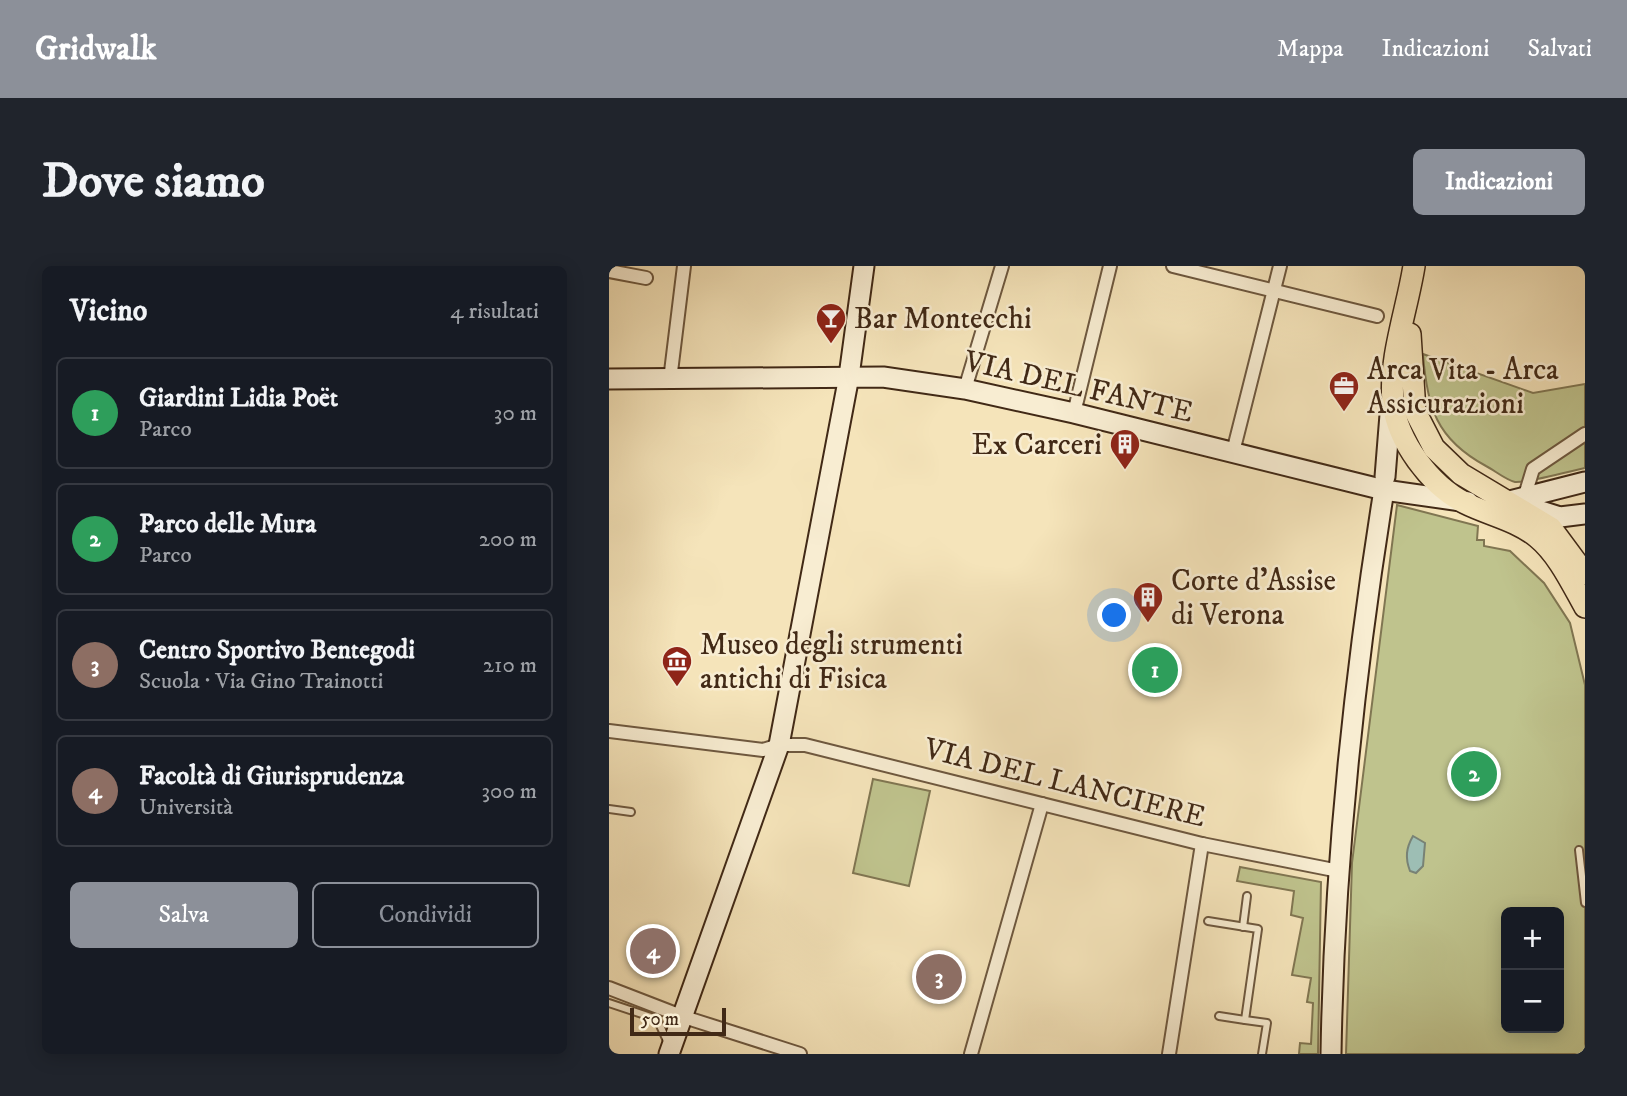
<!DOCTYPE html>
<html lang="it">
<head>
<meta charset="utf-8">
<style>
	:root { --surface:#171b24; --page:#20242c; --text:#f1f3f6; --muted:#9ea1a6; --line:#363941; --accent:#8c9099 }
	body { margin:0; font-family:"IM FELL DW Pica",serif; background:var(--page); color:var(--text) }
	.controls { position:absolute; right:21px; bottom:21px; display:grid; overflow:hidden; border-radius:10px; box-shadow:0 4px 18px #0003 }
	.controls button { width:63px; height:63px; display:grid; place-items:center; padding:0; border:0; border-bottom:2px solid var(--line); background:var(--surface); color:var(--text); font:35px sans-serif }
	.scale { position:absolute; left:21px; bottom:18px; width:96px; box-sizing:border-box; padding-left:7px; border:4px solid #412916; border-top:0; font-size:19px; line-height:24px; white-space:nowrap; color:#412916; -webkit-text-stroke:5px #f8edd2; paint-order:stroke }
	.you { position:absolute; left:506px; top:350px; width:24px; height:24px; margin:-18px; border:5px solid #fff; border-radius:50%; background:#1a73e8; box-shadow:0 0 0 10px #1a73e833 }
	.badge { display:grid; place-items:center; width:46px; height:46px; border-radius:50%; background:var(--accent); color:#fff; font-size:23px; font-weight:700 }
	.pin { position:absolute; translate:-50% -50%; border:4px solid #fff; box-shadow:0 2px 7px #0006 }
	.list { margin:0; padding:0; list-style:none }
	h2 { display:flex; justify-content:space-between; align-items:center; height:91px; margin:0; padding:0 28px; font-size:30px }
	h2 small { font-size:23px; font-weight:400; color:var(--muted) }
	.list li { display:grid; grid-template-columns:46px 1fr auto; gap:21px; align-items:center; box-sizing:border-box; height:112px; margin:0 14px 14px; padding:0 14px; border:2px solid var(--line); border-radius:10px }
	.list b { display:block; font-size:26px; white-space:nowrap }
	.list p { margin:0; font-size:23px; white-space:nowrap; color:var(--muted) }
	.list em { font-size:23px; font-style:normal; color:var(--muted) }
	.actions { display:flex; gap:14px; padding:21px 28px }
	.actions a { flex:1; padding:16px 0; border:2px solid var(--accent); border-radius:10px; text-align:center; font-size:24px; color:var(--accent) }
	.actions .main { background:var(--accent); color:#fff }
	.map { position:relative; flex:none; width:976px; height:788px; overflow:hidden; border-radius:10px }
	header { display:flex; align-items:center; gap:42px; box-sizing:border-box; height:98px; padding:0 35px; background:var(--accent); color:#fff }
	header strong { font-size:33px }
	nav { display:flex; gap:38px; margin-inline-start:auto; font-size:24px }
	.intro { display:flex; align-items:center; justify-content:space-between; box-sizing:border-box; height:168px; padding:0 42px }
	h1 { margin:0; font-size:49px }
	.button { padding:18px 32px; border-radius:10px; background:var(--accent); color:#fff; font-size:24px; font-weight:700 }
	main { display:flex; gap:42px; padding:0 42px }
	aside { flex:1; background:var(--surface); border-radius:10px; box-shadow:0 4px 18px #0003 }
	.map>svg:first-child { display:block }
	.green { fill:#bfc38d; stroke:#807652; stroke-width:2; fill-rule:evenodd }
	.water { fill:#9dbeb4; stroke:#788275; stroke-width:2 }
	.lines { fill:none; stroke-linecap:round; stroke-linejoin:round }
	.lane-casing { stroke:#6e583f; stroke-width:10 }
	.street-casing { stroke:#6e583f; stroke-width:16 }
	.secondary-casing { stroke:#412916; stroke-width:23 }
	.primary-casing { stroke:#412916; stroke-width:24 }
	.lane { stroke:#f8edd2; stroke-width:6 }
	.street { stroke:#f8edd2; stroke-width:12 }
	.secondary { stroke:#f8edd2; stroke-width:19 }
	.primary { stroke:#f5e4ba; stroke-width:21 }
	.labels { text-anchor:middle; stroke-width:5; stroke-linejoin:round; paint-order:stroke }
	.poi-label { font-size:30px; fill:#412916; stroke:#f8edd2; text-anchor:start }
	.street-label { font-size:30px; fill:#412916; stroke:#f8edd2 }
</style>
</head>
<body>
<header>
<strong>Gridwalk</strong>
<nav><a>Mappa</a><a>Indicazioni</a><a>Salvati</a></nav>
</header>
<div class="intro"><h1>Dove siamo</h1><a class="button">Indicazioni</a></div>
<main>
<aside>
<h2>Vicino<small>4 risultati</small></h2>
<ul class="list">
<li><span class="badge" style="background:#2e9e5b">1</span><div><b>Giardini Lidia Poët</b><p>Parco</p></div><em>30 m</em></li>
<li><span class="badge" style="background:#2e9e5b">2</span><div><b>Parco delle Mura</b><p>Parco</p></div><em>200 m</em></li>
<li><span class="badge" style="background:#8d6e63">3</span><div><b>Centro Sportivo Bentegodi</b><p>Scuola · Via Gino Trainotti</p></div><em>210 m</em></li>
<li><span class="badge" style="background:#8d6e63">4</span><div><b>Facoltà di Giurisprudenza</b><p>Università</p></div><em>300 m</em></li>
</ul>
<div class="actions"><a class="main">Salva</a><a>Condividi</a></div>
</aside>
<div class="map">
<svg width="976" height="788" viewBox="0 0 976 788">
	<rect width="100%" height="100%" fill="#f5e4ba"/>
	<filter id="stains"><feTurbulence type="fractalNoise" baseFrequency=".00286" numOctaves="4"/><feColorMatrix values="0 0 0 0 .2 0 0 0 0 .09 0 0 0 0 .02 0 0 0 .5 -.17"/></filter>
	<radialGradient id="worn" r=".72"><stop offset=".6" stop-color="#630" stop-opacity="0"/><stop offset="1" stop-color="#630" stop-opacity=".3"/></radialGradient>
	<!-- green -->
	<g class="green">
		<path d="M814,88l110,39 52,-9v84c-14,3 -58,15 -70,14 -9,-2 -21,-12 -29,-16 -50,-27 -59,-59 -63,-112z"/>
		<path d="M788,239l81,21 -1,14h7v6l26,5 34,32 26,40 15,62v369h-239l6,-191zM897,646h53v116h-53z"/>
		<path d="M264,513l57,12 -21,95 -56,-13z"/>
		<path d="M631,601l81,15 -3,172h-19l1,-11 11,1 2,-41 -6,-1 4,-24 -19,-3 11,-57 -12,-3 3,-24 -57,-10z"/>
	</g>
	<!-- water -->
	<path class="water" d="M804,570l12,7 -2,23 -7,7 -6,-2c-5,-13 -4,-23 3,-35z"/>
	<g class="lines">
		<!-- lane casing -->
		<g class="lane-casing">
			<g id="lane">
				<path d="M0,543l22,3"/>
				<path d="M970,584l6,53"/>
				<path d="M599,655l50,8 -13,91 22,3 -5,31"/>
				<path d="M634,661l4,-31"/>
				<path d="M0,737l48,16 11,24"/>
				<path d="M610,750l26,4"/>
			</g>
		</g>
		<!-- street casing -->
		<g class="street-casing">
			<g id="street">
				<path d="M564,0l204,50"/>
				<path d="M0,5l37,7"/>
				<path d="M61,114l14,-114"/>
				<path d="M356,123l37,-123"/>
				<path d="M465,147l36,-147"/>
				<path d="M624,186l47,-186"/>
				<path d="M917,226l7,-23 52,-35"/>
				<path d="M0,465l154,19 16,-5h26l397,99 137,27"/>
				<path d="M0,722l75,29 116,37"/>
				<path d="M362,788l71,-250"/>
				<path d="M560,788l33,-210"/>
			</g>
		</g>
		<!-- secondary casing -->
		<g class="secondary-casing">
			<g id="secondary">
				<path d="M0,113l274,-2 82,12 109,24 310,77 84,12"/>
				<path d="M776,211l6,-75"/>
				<path d="M889,238l87,-22"/>
				<path d="M913,239l38,12 25,-3"/>
				<path d="M60,788l110,-309 70,-369 15,-110"/>
				<path d="M722,788c3,-188 23,-378 53,-564"/>
			</g>
		</g>
		<!-- primary casing -->
		<g class="primary-casing">
			<g id="primary">
				<path d="M805,0c-7,44 -25,92 -21,136 4,39 37,83 72,101 24,12 51,17 72,34 21,17 35,47 48,70"/>
				<path d="M801,68l5,77 19,37 27,26 90,54 34,46"/>
			</g>
		</g>
		<!-- lane -->
		<use href="#lane" class="lane"/>
		<!-- street -->
		<use href="#street" class="street"/>
		<!-- secondary -->
		<use href="#secondary" class="secondary"/>
		<!-- primary -->
		<use href="#primary" class="primary"/>
	</g>
	<!-- icons -->
	<defs>
		<g id="bar-pin" transform="scale(1.575)"><path d="M0 17L-7.5 6A9.5 9.5 0 1 1 7.5 6Z" fill="#8f2418" stroke="#f8edd2"/><path d="M-6-5H6L.8 .8V4.5H3.5V6h-7V4.5H-.8V.8Z" fill="#fff"/></g>
		<g id="office-pin" transform="scale(1.575)"><path d="M0 17L-7.5 6A9.5 9.5 0 1 1 7.5 6Z" fill="#8f2418" stroke="#f8edd2"/><path d="M-6-3h4V-5.5h4V-3h4V5H-6ZM-1-4.5V-3h2v-1.5ZM-6 0V1H6V0Z" fill="#fff"/></g>
		<g id="building-pin" transform="scale(1.575)"><path d="M0 17L-7.5 6A9.5 9.5 0 1 1 7.5 6Z" fill="#8f2418" stroke="#f8edd2"/><path d="M-4-6H4V6H1V3H-1V6H-4ZM-2.5-4.3h1.7v1.8h-1.7ZM.8-4.3h1.7v1.8H.8ZM-2.5-1h1.7V.8h-1.7ZM.8-1h1.7V.8H.8Z" fill="#fff"/></g>
		<g id="museum-pin" transform="scale(1.575)"><path d="M0 17L-7.5 6A9.5 9.5 0 1 1 7.5 6Z" fill="#8f2418" stroke="#f8edd2"/><path d="M0-6L6-3V-2H-6V-3ZM-5-1h2V3h-2ZM-1-1h2V3h-2ZM3-1h2V3H3ZM-6 4H6V6H-6Z" fill="#fff"/></g>
	</defs>
	<g fill-rule="evenodd">
		<use href="#bar-pin" x="222" y="52"/>
		<use href="#office-pin" x="735" y="120"/>
		<use href="#building-pin" x="516" y="178"/>
		<use href="#building-pin" x="539" y="331"/>
		<use href="#museum-pin" x="68" y="395"/>
	</g>
	<g class="labels">
		<!-- poi labels -->
		<g class="poi-label">
			<text x="245" y="62">Bar Montecchi</text>
			<text x="758" y="113">Arca Vita - Arca<tspan x="758" dy="34">Assicurazioni</tspan></text>
			<text x="493" y="188" text-anchor="end">Ex Carceri</text>
			<text x="562" y="324">Corte d’Assise<tspan x="562" dy="34">di Verona</tspan></text>
			<text x="91" y="388">Museo degli strumenti<tspan x="91" dy="34">antichi di Fisica</tspan></text>
		</g>
		<!-- street labels -->
		<g class="street-label">
			<text transform="translate(470 120) rotate(13)" y="10">VIA DEL FANTE</text>
			<text transform="translate(456 516) rotate(14)" y="10">VIA DEL LANCIERE</text>
		</g>
	</g>
	<rect width="100%" height="100%" filter="url(#stains)"/>
	<rect width="100%" height="100%" fill="url(#worn)"/>
</svg>
<div class="controls">
<button>+</button>
<button>−</button>
</div>
<div class="scale">50 m</div>
<div class="you"></div>
<div class="pin badge" style="left:546px;top:404px;background:#2e9e5b">1</div>
<div class="pin badge" style="left:865px;top:508px;background:#2e9e5b">2</div>
<div class="pin badge" style="left:330px;top:711px;background:#8d6e63">3</div>
<div class="pin badge" style="left:44px;top:685px;background:#8d6e63">4</div>
</div>
</main>
</body>
</html>
